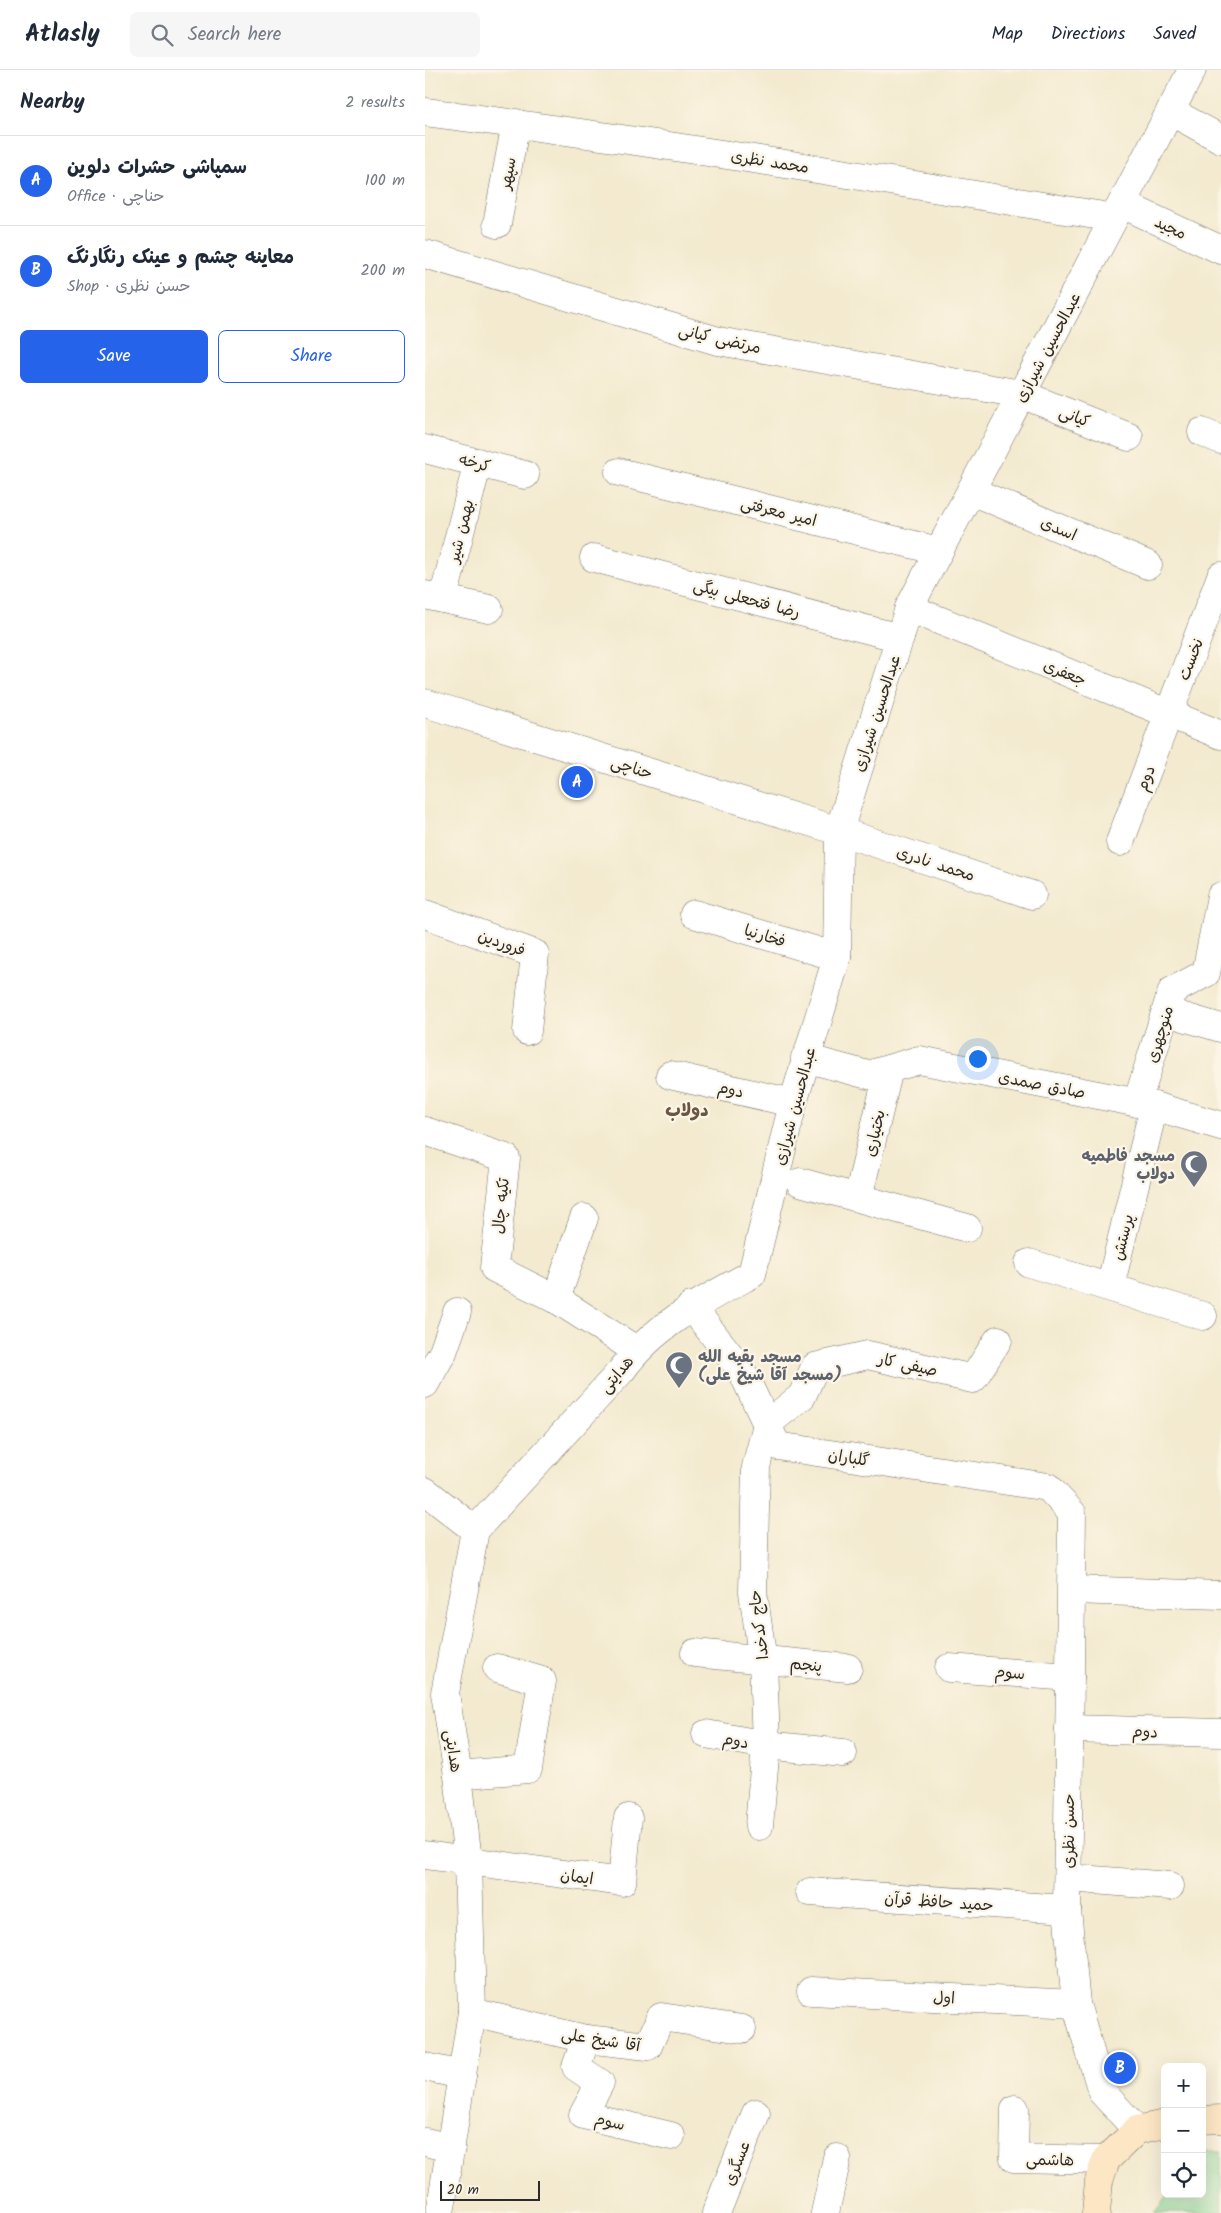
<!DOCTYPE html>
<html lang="en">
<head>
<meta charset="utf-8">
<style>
	:root { --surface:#fff; --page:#f6f6f7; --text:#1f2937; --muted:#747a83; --line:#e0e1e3; --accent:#2563eb }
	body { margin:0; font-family:Kalam,"Playpen Sans Arabic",sans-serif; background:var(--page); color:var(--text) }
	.controls { position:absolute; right:15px; bottom:15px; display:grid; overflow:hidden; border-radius:8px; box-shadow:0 5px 20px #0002 }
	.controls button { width:45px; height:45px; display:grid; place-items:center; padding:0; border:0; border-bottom:1px solid var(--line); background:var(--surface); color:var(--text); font:25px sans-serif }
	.scale { position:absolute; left:15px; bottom:12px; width:100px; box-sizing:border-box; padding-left:5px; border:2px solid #2b2b2b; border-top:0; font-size:14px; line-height:18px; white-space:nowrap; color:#2b2b2b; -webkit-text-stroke:4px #fcf5e5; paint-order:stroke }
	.you { position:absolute; left:552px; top:988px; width:18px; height:18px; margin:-12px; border:4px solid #fff; border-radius:50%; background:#1a73e8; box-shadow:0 0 0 8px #1a73e833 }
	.badge { display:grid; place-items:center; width:32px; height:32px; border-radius:50%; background:var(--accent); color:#fff; font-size:16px; font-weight:700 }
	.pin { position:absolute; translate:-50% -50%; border:2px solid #fff; box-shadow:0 1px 5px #0006 }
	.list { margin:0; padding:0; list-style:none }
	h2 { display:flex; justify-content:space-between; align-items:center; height:65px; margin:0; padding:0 20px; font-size:21px }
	h2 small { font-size:16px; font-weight:400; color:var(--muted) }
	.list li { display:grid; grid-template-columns:32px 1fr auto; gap:15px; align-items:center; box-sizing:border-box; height:90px; padding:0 20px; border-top:1px solid var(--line) }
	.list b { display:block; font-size:19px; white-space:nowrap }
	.list p { margin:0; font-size:16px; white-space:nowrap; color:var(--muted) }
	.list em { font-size:16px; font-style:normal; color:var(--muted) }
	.actions { display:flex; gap:10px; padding:15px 20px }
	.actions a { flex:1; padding:11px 0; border:1px solid var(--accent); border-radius:8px; text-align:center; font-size:18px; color:var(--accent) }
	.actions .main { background:var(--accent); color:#fff }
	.icon { flex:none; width:28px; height:28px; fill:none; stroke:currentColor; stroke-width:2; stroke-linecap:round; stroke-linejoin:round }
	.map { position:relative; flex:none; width:796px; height:2143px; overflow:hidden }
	header { display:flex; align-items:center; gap:30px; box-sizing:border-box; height:70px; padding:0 25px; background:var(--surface); border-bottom:1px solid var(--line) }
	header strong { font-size:24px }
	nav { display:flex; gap:28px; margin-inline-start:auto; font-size:18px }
	.search { width:350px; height:45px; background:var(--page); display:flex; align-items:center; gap:12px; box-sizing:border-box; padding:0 18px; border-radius:8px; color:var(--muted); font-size:19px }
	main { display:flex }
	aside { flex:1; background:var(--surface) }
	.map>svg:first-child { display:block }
	.green { fill:#87d797; stroke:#598161 }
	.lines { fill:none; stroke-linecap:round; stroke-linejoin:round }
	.minor-casing { stroke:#716e64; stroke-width:29 }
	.secondary-casing { stroke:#716e64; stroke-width:29 }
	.minor { stroke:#fff; stroke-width:28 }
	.secondary { stroke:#fce6c4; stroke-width:28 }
	.labels { text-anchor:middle; stroke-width:4.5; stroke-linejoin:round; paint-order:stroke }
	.street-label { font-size:16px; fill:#2b2b2b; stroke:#fcf5e5 }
	.worship-label { font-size:16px; font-weight:bold; fill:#5b616d; stroke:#fcf5e5; text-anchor:end }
	.neighbourhood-label { font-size:18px; font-weight:bold; fill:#695644; stroke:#fcf5e5 }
</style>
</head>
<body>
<header>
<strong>Atlasly</strong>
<div class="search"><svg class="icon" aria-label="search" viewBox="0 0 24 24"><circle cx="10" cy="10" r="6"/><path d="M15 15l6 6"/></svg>Search here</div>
<nav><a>Map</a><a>Directions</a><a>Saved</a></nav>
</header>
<main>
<aside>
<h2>Nearby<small>2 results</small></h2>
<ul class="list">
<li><span class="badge">A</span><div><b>سمپاشی حشرات دلوین</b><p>Office · حناچی</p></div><em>100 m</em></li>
<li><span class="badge">B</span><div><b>معاینه چشم و عینک رنگارنگ</b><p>Shop · حسن نظری</p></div><em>200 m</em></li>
</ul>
<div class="actions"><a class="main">Save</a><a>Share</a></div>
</aside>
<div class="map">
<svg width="796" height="2143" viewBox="0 0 796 2143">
	<rect width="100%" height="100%" fill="#fcf5e5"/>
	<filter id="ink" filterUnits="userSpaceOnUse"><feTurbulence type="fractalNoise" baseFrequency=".02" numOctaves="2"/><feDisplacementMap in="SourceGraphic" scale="10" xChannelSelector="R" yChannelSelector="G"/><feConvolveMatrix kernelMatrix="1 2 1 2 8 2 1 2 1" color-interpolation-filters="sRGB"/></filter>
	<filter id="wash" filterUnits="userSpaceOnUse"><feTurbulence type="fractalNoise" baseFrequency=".0096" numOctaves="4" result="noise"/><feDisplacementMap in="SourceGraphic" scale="20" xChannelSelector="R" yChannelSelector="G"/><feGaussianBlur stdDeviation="1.12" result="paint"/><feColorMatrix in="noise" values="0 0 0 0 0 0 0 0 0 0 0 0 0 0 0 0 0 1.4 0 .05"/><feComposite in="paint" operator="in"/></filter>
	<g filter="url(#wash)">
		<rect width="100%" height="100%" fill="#f3eacf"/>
		<!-- green -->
		<path class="green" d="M777,2081h19v62h-67l15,-19h33z"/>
	</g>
	<g filter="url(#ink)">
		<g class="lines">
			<!-- minor casing -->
			<g class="minor-casing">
				<g id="minor">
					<path d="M745,41l51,28"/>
					<path d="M0,42c231,29 460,68 689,106"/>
					<path d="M697,134l99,46"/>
					<path d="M72,154l19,-101"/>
					<path d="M0,184l293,87 303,53 108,43"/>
					<path d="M777,362l19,8"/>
					<path d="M0,379l100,26"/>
					<path d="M194,402l320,79"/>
					<path d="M546,421l177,74"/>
					<path d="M169,488l306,80"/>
					<path d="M0,525l64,14"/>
					<path d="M18,529l35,-137"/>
					<path d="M484,538l312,127"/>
					<path d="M0,633l414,128 193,64"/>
					<path d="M695,772l101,-266"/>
					<path d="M0,844l110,40 -8,77"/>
					<path d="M269,844l143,43"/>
					<path d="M742,942l54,16"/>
					<path d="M380,988l63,17 51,-15 235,46 67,20"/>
					<path d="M245,1005l123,28"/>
					<path d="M712,1033l35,-112 34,-18 15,-77"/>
					<path d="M0,1061l81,27 -12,110 62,31 80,51"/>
					<path d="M375,1112l167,46"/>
					<path d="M433,1128l31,-129"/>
					<path d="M604,1193l174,53"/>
					<path d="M685,1217l44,-181"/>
					<path d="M131,1229l28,-81"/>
					<path d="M266,1236l51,65 35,75 271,41 24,26 -5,396 9,95 26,88 35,38"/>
					<path d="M0,1314l18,-32 14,-40"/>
					<path d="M0,1421l50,39"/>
					<path d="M647,1520l149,5"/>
					<path d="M270,1583l153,15"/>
					<path d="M524,1598l121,9"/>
					<path d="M644,1659l152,4"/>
					<path d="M281,1664l60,11 77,8"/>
					<path d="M33,1705l70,-6 14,-88 -45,-13"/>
					<path d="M334,1756l7,-81 -3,-84 -10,-69 3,-125 11,-43 35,-28 13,-29 53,-12 105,24 25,-39"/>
					<path d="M0,1785l197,27 6,-64"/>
					<path d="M643,1808l102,8"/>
					<path d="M385,1822l257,17"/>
					<path d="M386,1921l265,13"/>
					<path d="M47,1942l114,27 62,7 13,-29 81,12"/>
					<path d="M161,1969l-10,28 24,16 -17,32 88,21"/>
					<path d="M0,1997l37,8"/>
					<path d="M590,2039l-1,49 92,2"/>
					<path d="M0,2072l26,6"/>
					<path d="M15,2143l32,-201 -4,-151 -10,-86 -13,-82 30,-163 147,-160c32,-45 82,-70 130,-96l41,-171 44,-146 2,-126 70,-223 283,-538"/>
					<path d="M291,2143l40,-100"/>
					<path d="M400,2143l12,-55"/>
				</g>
			</g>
			<!-- secondary casing -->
			<g class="secondary-casing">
				<g id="secondary">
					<path d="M777,2050l19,-1"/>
					<path d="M671,2143l3,-32 7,-21 31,-30 28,-6"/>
				</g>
			</g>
			<!-- minor -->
			<use href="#minor" class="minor"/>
			<!-- secondary -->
			<use href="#secondary" class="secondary"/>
		</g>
	</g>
	<!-- icons -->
	<defs>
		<g id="mosque-pin" transform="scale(1.4375)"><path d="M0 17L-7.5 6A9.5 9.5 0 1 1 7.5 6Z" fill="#6b7280" stroke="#fcf5e5"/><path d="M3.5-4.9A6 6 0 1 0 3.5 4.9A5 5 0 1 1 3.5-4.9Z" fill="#fff"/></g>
	</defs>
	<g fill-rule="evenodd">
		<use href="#mosque-pin" x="769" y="1094"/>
		<use href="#mosque-pin" x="254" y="1295"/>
	</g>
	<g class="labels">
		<!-- street labels -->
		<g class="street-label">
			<text transform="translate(345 91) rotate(9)" y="6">محمد نظری</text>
			<text transform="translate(82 103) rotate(-79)" y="6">سپهر</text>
			<text transform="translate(746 157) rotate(25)" y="6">مجید</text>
			<text transform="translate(295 268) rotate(13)" y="6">مرتضی کیانی</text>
			<text transform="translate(622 277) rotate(-62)" y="6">عبدالحسین شیرازی</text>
			<text transform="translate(650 346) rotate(21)" y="6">کیانی</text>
			<text transform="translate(50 392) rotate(15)" y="6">کرخه</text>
			<text transform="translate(354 441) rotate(14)" y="6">امیر معرفتی</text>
			<text transform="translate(634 458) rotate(23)" y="6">اسدی</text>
			<text transform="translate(35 461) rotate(-76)" y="6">بهمن شیر</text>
			<text transform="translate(322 528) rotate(15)" y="6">رضا فتحعلی بیگی</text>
			<text transform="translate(765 589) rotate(-69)" y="6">نخست</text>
			<text transform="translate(640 602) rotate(22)" y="6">جعفری</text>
			<text transform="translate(451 643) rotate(-72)" y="6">عبدالحسین شیرازی</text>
			<text transform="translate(207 697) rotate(17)" y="6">حناچی</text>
			<text transform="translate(720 708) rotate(-69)" y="6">دوم</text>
			<text transform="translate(511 793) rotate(18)" y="6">محمد نادری</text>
			<text transform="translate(340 865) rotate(17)" y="6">فخارنیا</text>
			<text transform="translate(77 872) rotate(20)" y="6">فروردین</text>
			<text transform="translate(734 964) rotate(-73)" y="6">منوچهری</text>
			<text transform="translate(617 1014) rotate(11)" y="6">صادق صمدی</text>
			<text transform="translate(306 1019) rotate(13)" y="6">دوم</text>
			<text transform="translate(369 1036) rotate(-75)" y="6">عبدالحسین شیرازی</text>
			<text transform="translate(449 1063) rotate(-77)" y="6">بختیاری</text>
			<text transform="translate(75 1136) rotate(-84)" y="6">تکیه چال</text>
			<text transform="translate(697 1167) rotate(-76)" y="6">پرستش</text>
			<text transform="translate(483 1294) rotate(12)" y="6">صیفی کار</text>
			<text transform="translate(191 1304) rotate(-50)" y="6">هدایتی</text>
			<text transform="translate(424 1387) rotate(9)" y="6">گلباران</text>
			<text transform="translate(333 1555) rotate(-97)" y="6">حاج کدخدا</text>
			<text transform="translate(381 1594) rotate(5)" y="6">پنجم</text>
			<text transform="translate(585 1602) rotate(5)" y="6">سوم</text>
			<text transform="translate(720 1661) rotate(2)" y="6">دوم</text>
			<text transform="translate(311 1670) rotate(11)" y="6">دوم</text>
			<text transform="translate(29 1681) rotate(81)" y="6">هدایتی</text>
			<text transform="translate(643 1761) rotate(-90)" y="6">حسن نظری</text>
			<text transform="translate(152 1806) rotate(8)" y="6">ایمان</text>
			<text transform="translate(514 1831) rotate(4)" y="6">حمید حافظ قرآن</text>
			<text transform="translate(519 1927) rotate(3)" y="6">اول</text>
			<text transform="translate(176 1969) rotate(9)" y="6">آقا شیخ علی</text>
			<text transform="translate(185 2051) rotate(13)" y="6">سوم</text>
			<text transform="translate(625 2089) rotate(1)" y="6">هاشمی</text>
			<text transform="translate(311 2093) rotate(-68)" y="6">عسگری</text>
		</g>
		<!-- worship labels -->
		<g class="worship-label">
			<text x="750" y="1091">مسجد فاطمیه<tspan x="750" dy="18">دولاب</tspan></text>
			<text x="273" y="1292" text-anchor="start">مسجد بقیه الله<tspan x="273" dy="18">(مسجد آقا شیخ علی)</tspan></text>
		</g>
		<!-- neighbourhood labels -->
		<g class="neighbourhood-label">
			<text x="262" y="1046">دولاب</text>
		</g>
	</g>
</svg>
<div class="controls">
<button>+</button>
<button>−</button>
<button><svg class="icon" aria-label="locate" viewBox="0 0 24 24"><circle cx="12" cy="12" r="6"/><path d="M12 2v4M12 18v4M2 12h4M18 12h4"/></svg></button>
</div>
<div class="scale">20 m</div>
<div class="you"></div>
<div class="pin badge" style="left:152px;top:712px">A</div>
<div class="pin badge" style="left:695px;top:1998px">B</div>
</div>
</main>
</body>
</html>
